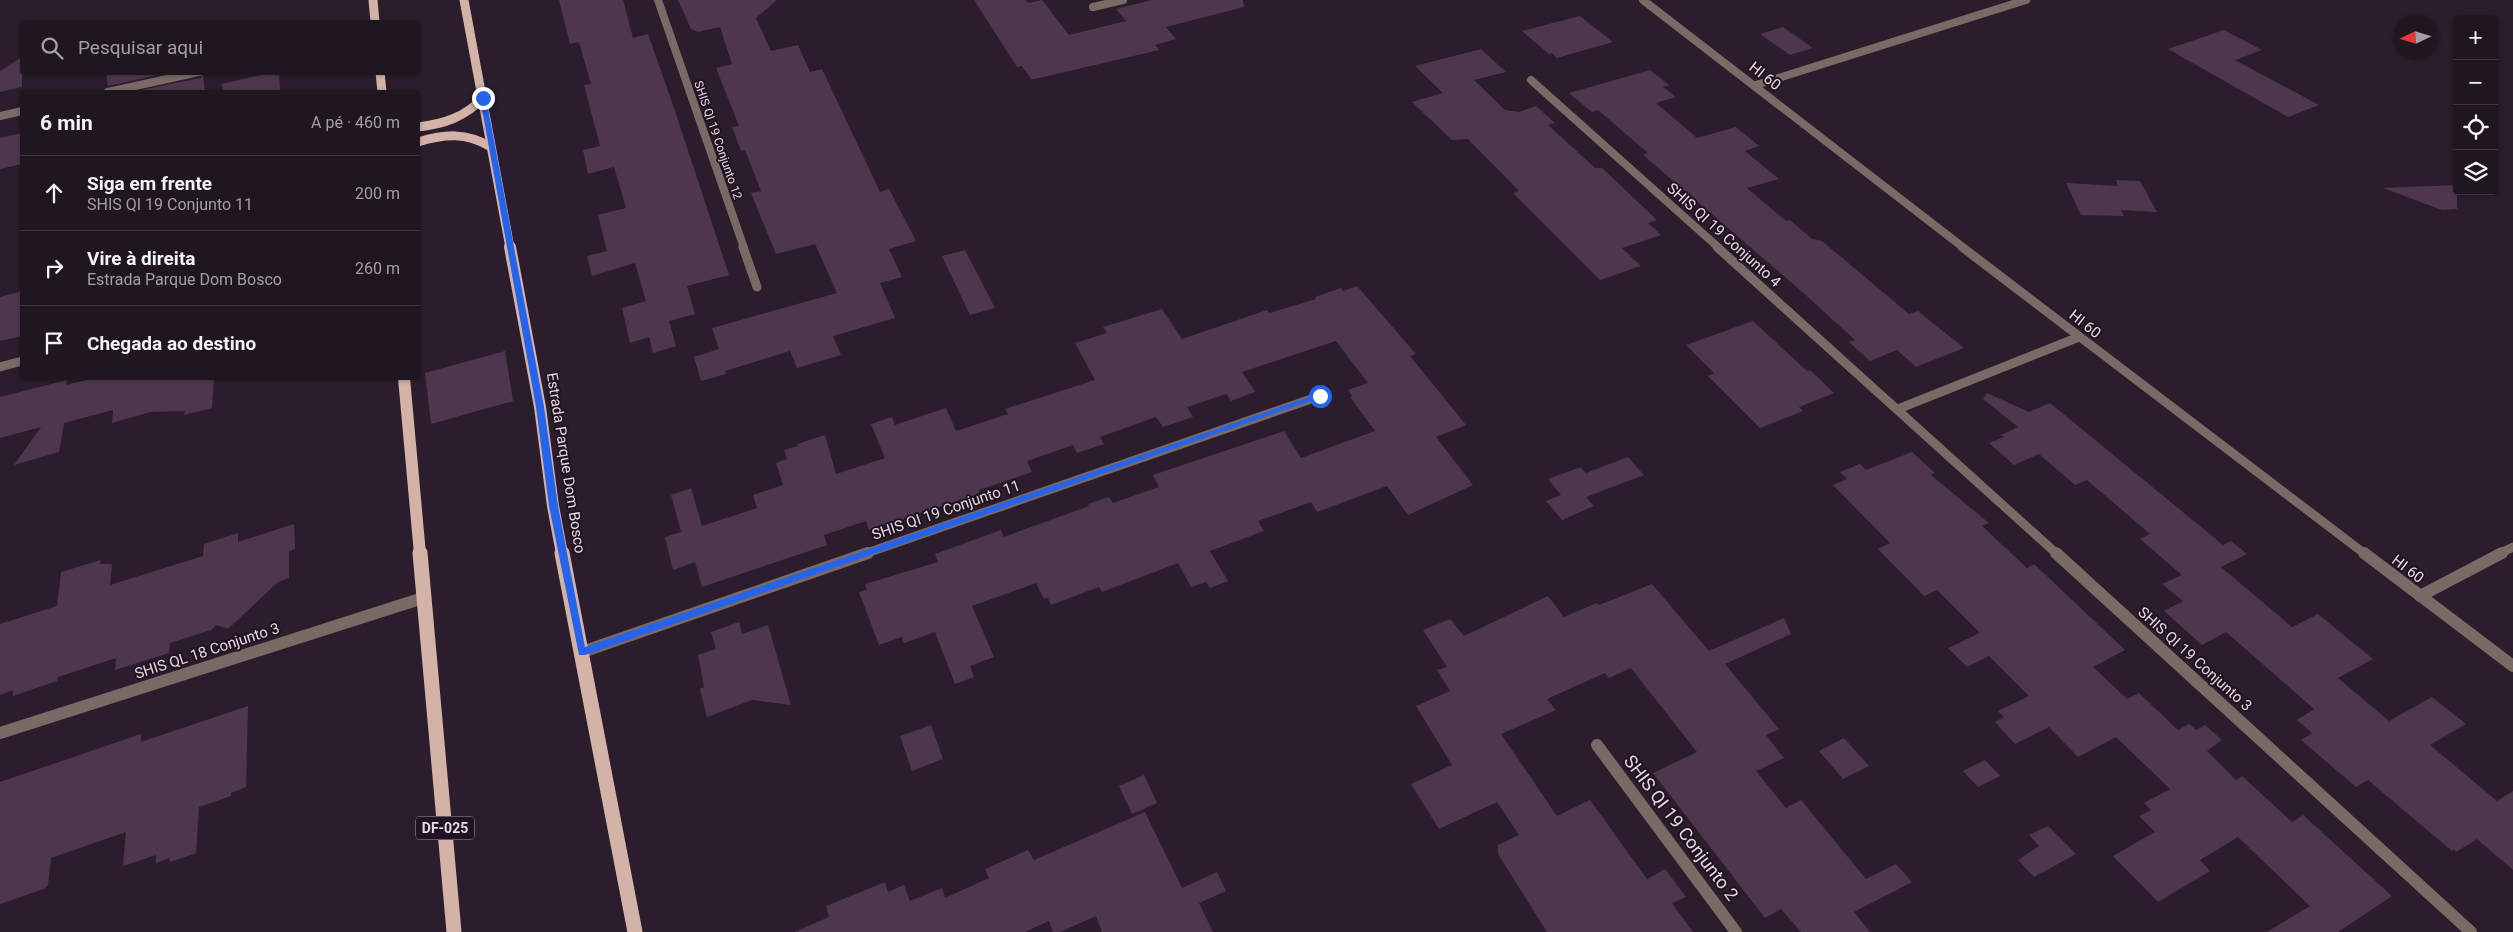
<!DOCTYPE html>
<html lang="pt">
<head>
<meta charset="utf-8">
<style>
	:root { --surface:#201620; --page:#281f29; --text:#f1f3f6; --muted:#a29fa5; --line:#3d353e }
	body { margin:0; font-family:Roboto,sans-serif; background:var(--page); color:var(--text) }
	.controls { position:absolute; right:15px; top:15px; display:grid; overflow:hidden; border-radius:5px; box-shadow:0 1px 4px #0004 }
	.controls button { width:45px; height:45px; display:grid; place-items:center; padding:0; border:0; border-bottom:1px solid var(--line); background:var(--surface); color:var(--text); font:25px sans-serif }
	.compass { position:absolute; left:2393px; top:15px; width:45px; height:45px; border-radius:50%; background:var(--surface); box-shadow:0 1px 4px #0004; rotate:266deg }
	.stop { position:absolute; width:15px; height:15px; margin:-11px; border:4px solid #2563eb; border-radius:50%; background:#fff }
	.stop.end { background:#2563eb; border-color:#fff; box-shadow:0 1px 5px #0008 }
	.list { margin:0; padding:0; list-style:none }
	h2 { display:flex; justify-content:space-between; align-items:center; height:65px; margin:0; padding:0 20px; font-size:21px }
	h2 small { font-size:16px; font-weight:400; color:var(--muted) }
	.list li { display:grid; grid-template-columns:32px 1fr auto; gap:15px; align-items:center; box-sizing:border-box; height:75px; padding:0 20px; border-top:1px solid var(--line) }
	.list b { display:block; font-size:19px; white-space:nowrap }
	.list p { margin:0; font-size:16px; white-space:nowrap; color:var(--muted) }
	.list em { font-size:16px; font-style:normal; color:var(--muted) }
	.icon { flex:none; width:28px; height:28px; fill:none; stroke:currentColor; stroke-width:2; stroke-linecap:round; stroke-linejoin:round }
	.map { position:relative; flex:none; width:2513px; height:932px; overflow:hidden }
	.search { position:absolute; background:var(--surface); box-shadow:0 1px 4px #0004; left:20px; top:20px; width:400px; height:55px; display:flex; align-items:center; gap:12px; box-sizing:border-box; padding:0 18px; border-radius:5px; color:var(--muted); font-size:19px }
	.panel { position:absolute; background:var(--surface); box-shadow:0 1px 4px #0004; left:20px; top:90px; width:400px; height:290px; border-radius:5px }
	.map>svg:first-child { display:block }
	.building { fill:#4e374e }
	.lines { fill:none; stroke-linecap:round; stroke-linejoin:round }
	.minor-far2 { stroke:#7a6a65; stroke-width:8 }
	.minor-far1 { stroke:#7a6a65; stroke-width:9 }
	.minor { stroke:#7a6a65; stroke-width:12 }
	.primary-far2 { stroke:#d3b2a8; stroke-width:9 }
	.primary-far1 { stroke:#d3b2a8; stroke-width:12 }
	.primary { stroke:#d3b2a8; stroke-width:15 }
	.route { fill:#2563eb }
	.labels { text-anchor:middle; stroke-width:4; stroke-linejoin:round; paint-order:stroke }
	.far-street-label { font-size:12px; fill:#e3d9e3; stroke:#211321 }
	.shield { fill:#211321; stroke:#a99ea9; stroke-width:1 }
	.shield-label { font-size:14px; font-weight:bold; fill:#e3d9e3 }
	.street-label { font-size:15px; fill:#e3d9e3; stroke:#211321 }
	.near-street-label { font-size:18px; fill:#e3d9e3; stroke:#211321 }
</style>
</head>
<body>
<div class="map">
<svg width="2513" height="932" viewBox="0 0 2513 932">
	<rect width="100%" height="100%" fill="#2b1d2b"/>
	<!-- building -->
	<g class="building">
		<path d="M559,0h64l10,38 15,-4 25,71 56,170 -42,11 8,28 -26,7 7,25 -23,7 -4,-16 -19,6 -8,-35 24,-7 -11,-38 -43,13 -5,-20 20,-5 -9,-36 28,-7 -12,-41 -26,7 -5,-24 17,-4 -16,-61 7,-1 -12,-42 -9,2z"/>
		<path d="M678,0h99l-21,18 15,33 27,-6 12,27 12,-3 58,123 9,-3 27,52 -27,8 13,28 -22,6 15,35 -62,18 8,19 -44,13 -7,-17 -65,20 1,3 -25,7 -7,-24 25,-8 -7,-21 125,-35 -22,-49 -39,10 -25,-61 10,-2 -16,-41 -4,1 -9,-24 7,-1 -23,-58 16,-4 -12,-37 -22,5 -7,-3z"/>
		<path d="M974,0h52l2,3 14,-3 27,35 57,-14 -10,-12 36,-9h91l1,7 -78,20 10,12 -21,6 4,5 -124,29h-4l-9,-13 -5,1z"/>
		<path d="M1580,16l33,26 -56,16 -5,-5 -3,1 -27,-23z"/>
		<path d="M1783,27l30,21 -23,7 -30,-21z"/>
		<path d="M2224,30l38,20 -27,10 84,45 -31,12 -120,-68z"/>
		<path d="M1481,49l25,23 -32,8 31,30 14,2 17,-6 19,17 -7,2 47,43h7l55,52 -9,3 13,12 -39,13 19,18 -41,14 -87,-87 6,-2 -51,-52 -16,1 -40,-38 31,-9 -28,-27z"/>
		<path d="M22,57v30l-22,5v-21z"/>
		<path d="M1650,70l19,15 -6,2 13,10 -20,6 41,35 39,-11 23,19 -14,5 34,28 -32,9 39,33 4,-1 22,19 10,2 87,73 9,-3 46,37 -48,19 -19,-17 -27,11 -21,-19 6,-2 -56,-51 -156,-134 5,-2 -50,-43 -6,2 -23,-19z"/>
		<path d="M106,72h65l-63,14z"/>
		<path d="M273,72h6l1,20h-57l-1,-8z"/>
		<path d="M203,75l2,17h-73l68,-14z"/>
		<path d="M22,133v31l-22,5v-31z"/>
		<path d="M2116,180l24,1 17,31 -36,-2 3,6 -43,-1 -15,-32 52,3z"/>
		<path d="M2457,185v24l-15,1 -59,-22z"/>
		<path d="M965,250l30,58 -25,7 -28,-59z"/>
		<path d="M1357,286l59,68 -6,2 56,69 -30,12 37,48 -65,30 -21,-29 -70,26 -6,-10 -53,19 6,10 -54,20 18,30 -18,7 -4,-6 -15,5 -13,-24 -76,29 -3,-5 -48,18 -3,-7 -4,1 -8,-16 -64,23 22,51 -24,9 4,11 -19,7 -20,-52 -31,11 -2,-6 -23,8 -20,-53 8,-2 -2,-6 73,-22 -3,-8 66,-24 3,7 85,-31 -1,-2 21,-7 4,6 46,-16 -6,-12 131,-44 17,27 74,-27 -25,-34 2,-1 -4,-6 20,-7 -32,-42 -94,31 13,20 -24,9 -5,-7 -39,13 6,10 -30,10 -7,-10 -56,20 4,7 -27,9 -4,-8 -46,16 5,11 -53,18v3l-6,3 -104,34 -3,-9 -42,14 3,10 -125,42 -7,-25 -22,8 -8,-33 16,-5 -10,-37 20,-7 11,38 55,-18 -4,-13 30,-10 -7,-22 11,-4 -3,-9 14,-4 -1,-2 28,-9 11,39 49,-16 -14,-34 21,-7 3,8 51,-17 10,23 52,-17 -3,-5 90,-29 -20,-37 32,-10 -4,-6 59,-18 20,30 85,-29 2,3 47,-14 -1,-2 26,-9 2,3z"/>
		<path d="M22,291v45l-22,5v-44z"/>
		<path d="M1753,321l54,50 3,-1 24,23 -35,14 4,4 -43,17 -52,-52 6,-3 -28,-28z"/>
		<path d="M505,351l8,50 -82,23 -6,-51z"/>
		<path d="M94,378h120l-2,30 -28,7 1,-4 -35,1 -38,11 1,-13 -49,13 -5,29 -45,13 27,-38 -41,11v-41l67,-17 -1,5z"/>
		<path d="M1987,393l42,19 21,-9 173,142 8,-4 16,13 -26,13 71,60 26,-13 55,45 -35,19 51,43 43,-24 34,27 -36,21 67,56 16,-10v79l-36,-31 -21,13 -2,-3 -2,2 -84,-71 -12,7 -55,-47 11,-7 -15,-13 17,-11 -88,-77 -24,13 -38,-34 19,-10 -21,-17 20,-9 -42,-36 10,-5 -63,-54 -12,5 -36,-31 -25,11 -25,-22 15,-6 -3,-2 17,-8 -35,-28z"/>
		<path d="M1912,452l23,21 -4,2 58,48 -7,3 45,42 7,-4 91,86 -32,17 34,32 12,-6 39,37 11,-6 7,6 9,-5 17,15 -15,11 29,29 6,-4 50,46 11,-7 89,81 -54,36h-71l43,-26 -72,-69 -38,23 10,11 -52,31 -45,-46 42,-24 -16,-16 12,-6 -7,-7 26,-14 -54,-52 -38,20 -29,-30 -34,17 -20,-22 9,-5 -6,-6 31,-15 -40,-40 -22,11 -19,-19 32,-15 -43,-43 -13,6 -46,-47 12,-6 -57,-58 14,-6 -7,-7 20,-8 6,6z"/>
		<path d="M1628,457l16,18 -58,22 8,9 -32,14 -16,-19 15,-6 -13,-16 33,-12 5,6z"/>
		<path d="M294,524l1,25 -6,2v27l-11,4 -50,47 -12,-4 -5,5 -41,13 -1,10 -54,17 1,-12 -58,19 -1,4 -44,15v-6l-13,5v-71l57,-18 4,-34 40,-12 -1,4h12l-2,21 93,-29 1,-12 34,-11v9z"/>
		<path d="M1652,584l57,67 75,-33 7,16 -66,30 54,65 -13,6 18,23 -28,13 30,37 15,-8 65,79 30,-15 16,18 -58,30 16,20h-69l-20,-23 -16,9 -112,-145 44,-21 -66,-84 -22,10 -4,-5 -58,26 9,11 -55,24 56,82 33,-16 57,79 18,-10 21,28 -14,6 21,29h-146l-49,-78v-9l21,-10 -22,-33 -58,27 -28,-45 41,-19 -36,-59 34,-15 -13,-21 10,-3 -24,-37 27,-11 14,17 84,-40 16,21 33,-14 2,2z"/>
		<path d="M739,622l3,12 26,-9 23,80 -39,-5 -45,17 -7,-28 4,-2 -6,-32 18,-6 -5,-17z"/>
		<path d="M248,706l-2,81 -15,6v3l-32,11 -3,46 -26,9v-4l-14,5v-8l-33,11 3,-34 -75,26 -3,27 -4,4 -44,15v-122l141,-48v8z"/>
		<path d="M931,725l12,34 -31,12 -12,-35z"/>
		<path d="M1844,738l25,28 -26,13 -24,-28z"/>
		<path d="M1985,760l15,16 -22,11 -15,-16z"/>
		<path d="M1144,775l13,28 -25,11 -13,-28z"/>
		<path d="M1145,812l37,76 35,-16 9,19 -27,12 14,29h-111l-6,-16 -36,16h-7l-4,-11 -24,11h-231l35,-15 -3,-11 59,-24 3,10 16,-7 6,16 32,-13 3,10 44,-20 -4,-9 43,-19 6,10z"/>
		<path d="M2048,826l28,28 -42,23 -16,-17 21,-14 -10,-11z"/>
	</g>
	<g class="lines">
		<!-- minor-far2 -->
		<g class="minor-far2">
			<path d="M658,0l86,248"/>
			<path d="M1643,0l321,248"/>
			<path d="M1093,7l30,-7"/>
			<path d="M1531,80l188,168"/>
			<path d="M1756,85l270,-85"/>
			<path d="M108,92l91,-20"/>
			<path d="M0,116l22,-5"/>
		</g>
		<!-- minor-far1 -->
		<g class="minor-far1">
			<path d="M743,247l14,40"/>
			<path d="M1717,247l340,307"/>
			<path d="M1962,247l403,307"/>
			<path d="M0,367l22,-6"/>
			<path d="M1898,409l181,-72"/>
			<path d="M864,554l456,-158"/>
			<path d="M2499,554l14,-7"/>
		</g>
		<!-- minor -->
		<g class="minor">
			<path d="M2056,553l415,379"/>
			<path d="M2364,553l149,113"/>
			<path d="M2420,596l82,-43"/>
			<path d="M582,652l286,-99"/>
			<path d="M0,733l423,-135"/>
			<path d="M1597,745l139,187"/>
		</g>
		<!-- primary-far2 -->
		<g class="primary-far2">
			<path d="M373,0l2,22"/>
			<path d="M464,0l46,248"/>
			<path d="M380,72l2,20"/>
			<path d="M418,127c26,-3 47,-10 65,-29"/>
			<path d="M418,142c27,-8 48,-10 73,5"/>
		</g>
		<!-- primary-far1 -->
		<g class="primary-far1">
			<path d="M510,247l30,160 13,99 9,48"/>
			<path d="M404,378l16,176"/>
		</g>
		<!-- primary -->
		<g class="primary">
			<path d="M420,553l34,379"/>
			<path d="M562,553l73,379"/>
		</g>
	</g>
	<!-- route -->
	<path class="route" d="M483,96l3,2 58,309 14,99 27,141 733,-253 6,2 -739,259h-6l-30,-149 -13,-99 -56,-309z"/>
	<g class="labels">
		<!-- far-street labels -->
		<g class="far-street-label">
			<text transform="translate(718 140) rotate(71)" y="4">SHIS QI 19 Conjunto 12</text>
		</g>
		<!-- shield labels -->
		<rect class="shield" x="416" y="816.5" width="58" height="23" rx="4"/>
		<g class="shield-label">
			<text x="445" y="833">DF-025</text>
		</g>
		<!-- street labels -->
		<g class="street-label">
			<text transform="translate(1765 76) rotate(38)" y="5">HI 60</text>
			<text transform="translate(1724 235) rotate(42)" y="5">SHIS QI 19 Conjunto 4</text>
			<text transform="translate(2085 324) rotate(38)" y="5">HI 60</text>
			<text transform="translate(566 463) rotate(81)" y="5">Estrada Parque Dom Bosco</text>
			<text transform="translate(946 510) rotate(-19)" y="5">SHIS QI 19 Conjunto 11</text>
			<text transform="translate(2408 569) rotate(37)" y="5">HI 60</text>
			<text transform="translate(207 651) rotate(-18)" y="5">SHIS QL 18 Conjunto 3</text>
			<text transform="translate(2195 659) rotate(42)" y="5">SHIS QI 19 Conjunto 3</text>
		</g>
		<!-- near-street labels -->
		<g class="near-street-label">
			<text transform="translate(1681 828) rotate(53)" y="6">SHIS QI 19 Conjunto 2</text>
		</g>
	</g>
</svg>
<div class="controls">
<button>+</button>
<button>−</button>
<button><svg class="icon" aria-label="locate" viewBox="0 0 24 24"><circle cx="12" cy="12" r="6"/><path d="M12 2v4M12 18v4M2 12h4M18 12h4"/></svg></button>
<button><svg class="icon" aria-label="layers" viewBox="0 0 24 24"><path d="M12 4l9 5-9 5-9-5zM3 14l9 5 9-5"/></svg></button>
</div>
<svg class="compass" viewBox="-18 -18 36 36"><path d="M0-13l5 13h-10z" fill="#e53935"/><path d="M0 13l5-13h-10z" fill="#a29fa5"/></svg>
<div class="stop" style="left:1320px;top:396px"></div>
<div class="stop end" style="left:483px;top:98px"></div>
<div class="search"><svg class="icon" aria-label="search" viewBox="0 0 24 24"><circle cx="10" cy="10" r="6"/><path d="M15 15l6 6"/></svg>Pesquisar aqui</div>
<section class="panel">
<h2>6 min<small>A pé · 460 m</small></h2>
<ul class="list">
<li><svg class="icon" aria-label="ahead" viewBox="0 0 24 24"><path d="M12 20V5M6 11l6-6 6 6"/></svg><div><b>Siga em frente</b><p>SHIS QI 19 Conjunto 11</p></div><em>200 m</em></li>
<li><svg class="icon" aria-label="right" viewBox="0 0 24 24"><path d="M7 20v-9h11M14 6l5 5-5 5"/></svg><div><b>Vire à direita</b><p>Estrada Parque Dom Bosco</p></div><em>260 m</em></li>
<li><svg class="icon" aria-label="arrive" viewBox="0 0 24 24"><path d="M6 21V4h12l-3 4 3 4H6"/></svg><div><b>Chegada ao destino</b></div></li>
</ul>
</section>
</div>
</body>
</html>
